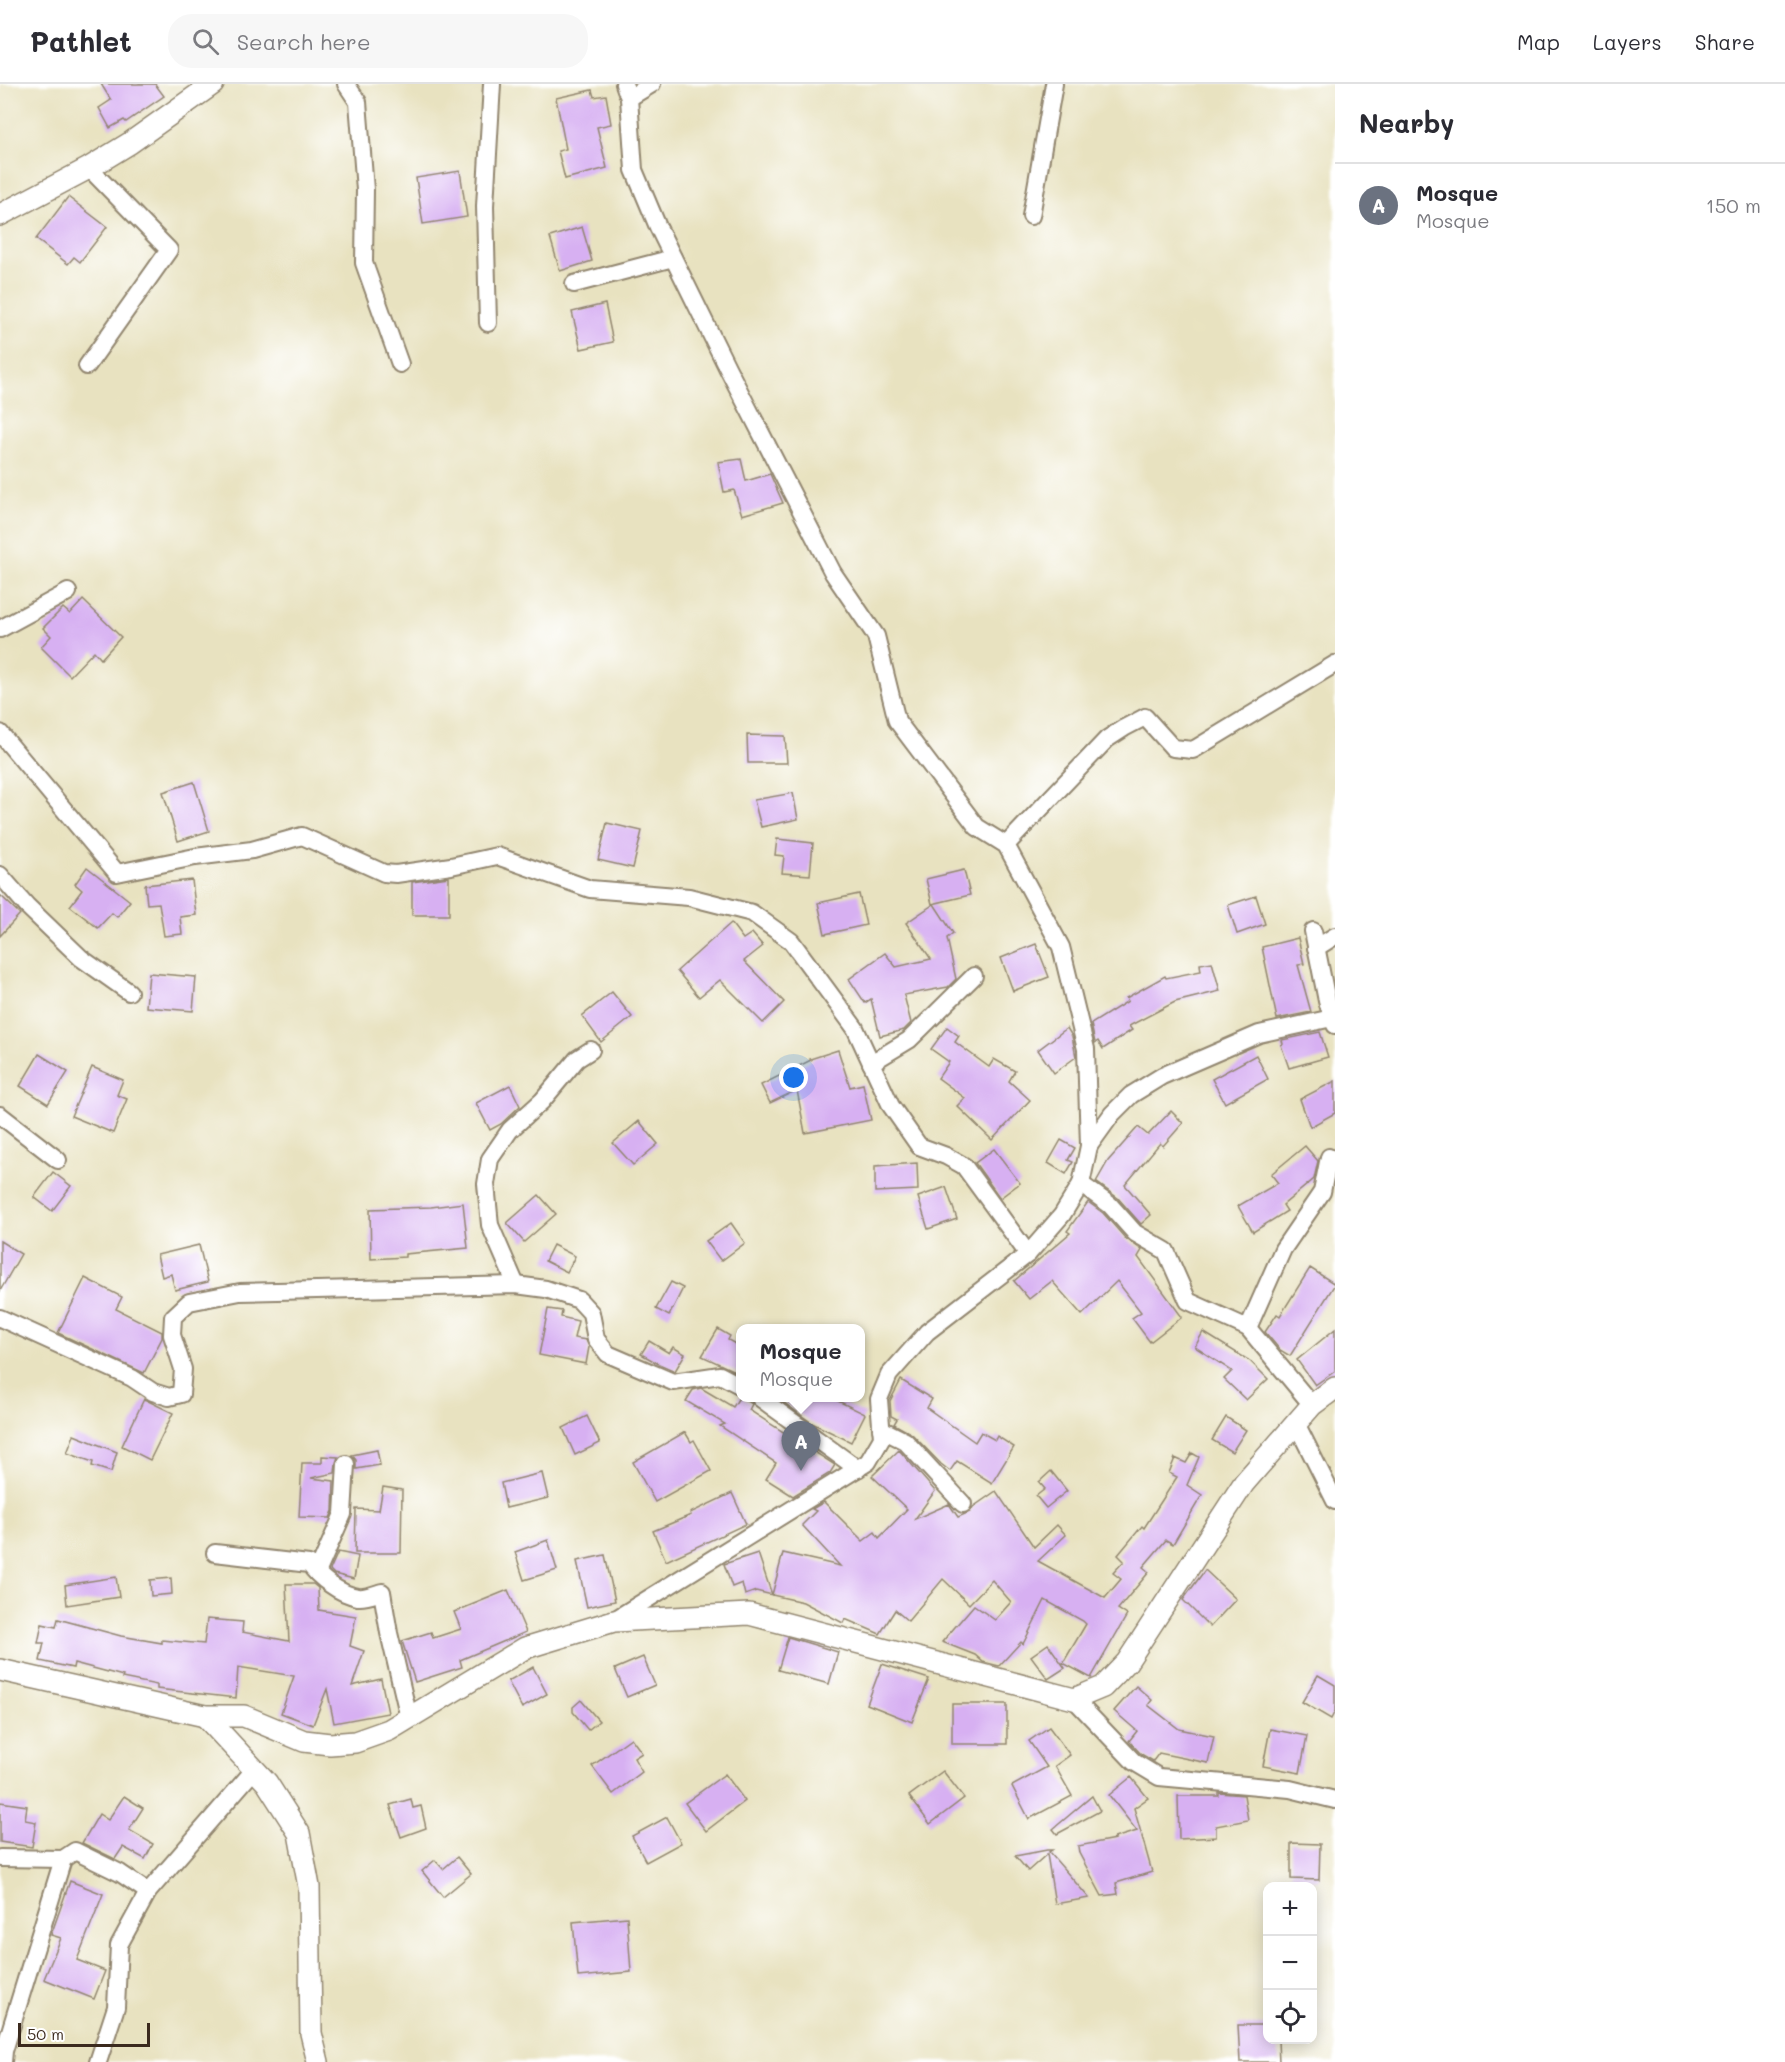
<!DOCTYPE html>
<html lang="en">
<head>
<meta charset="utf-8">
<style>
	:root { --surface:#fff; --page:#f7f7f7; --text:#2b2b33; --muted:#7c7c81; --line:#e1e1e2; --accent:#b5179e }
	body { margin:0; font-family:Mali,sans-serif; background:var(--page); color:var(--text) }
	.controls { position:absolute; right:18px; bottom:18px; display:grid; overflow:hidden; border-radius:12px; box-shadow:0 3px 15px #0003 }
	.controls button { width:54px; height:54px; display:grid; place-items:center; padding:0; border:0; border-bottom:2px solid var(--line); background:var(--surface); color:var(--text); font:30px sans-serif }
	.scale { position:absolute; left:18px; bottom:15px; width:132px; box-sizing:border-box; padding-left:6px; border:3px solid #3b2a1e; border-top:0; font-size:16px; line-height:21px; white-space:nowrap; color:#3b2a1e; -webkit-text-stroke:4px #fff; paint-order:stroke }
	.you { position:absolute; left:794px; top:994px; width:21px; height:21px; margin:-15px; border:4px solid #fff; border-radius:50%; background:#1a73e8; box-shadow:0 0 0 9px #1a73e833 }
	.badge { display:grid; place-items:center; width:39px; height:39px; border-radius:50%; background:var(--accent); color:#fff; font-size:20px; font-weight:700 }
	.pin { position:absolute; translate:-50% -50px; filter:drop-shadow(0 2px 3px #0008) }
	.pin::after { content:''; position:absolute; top:32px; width:21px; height:18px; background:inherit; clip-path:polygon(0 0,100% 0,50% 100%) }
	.popup { position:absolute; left:736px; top:1240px; width:129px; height:78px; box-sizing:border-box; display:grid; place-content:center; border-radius:12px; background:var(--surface); filter:drop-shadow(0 2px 4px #0005); font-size:20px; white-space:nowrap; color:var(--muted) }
	.popup b { font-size:22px; color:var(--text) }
	.popup::after { content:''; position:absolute; left:50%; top:100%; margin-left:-12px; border:12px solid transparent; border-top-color:var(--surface) }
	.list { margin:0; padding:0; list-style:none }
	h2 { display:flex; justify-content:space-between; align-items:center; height:78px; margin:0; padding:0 24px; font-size:26px }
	h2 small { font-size:20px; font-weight:400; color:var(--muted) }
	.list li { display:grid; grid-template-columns:39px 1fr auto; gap:18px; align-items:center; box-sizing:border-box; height:84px; padding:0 24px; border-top:2px solid var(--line) }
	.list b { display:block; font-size:22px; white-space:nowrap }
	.list p { margin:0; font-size:20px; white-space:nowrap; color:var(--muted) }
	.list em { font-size:20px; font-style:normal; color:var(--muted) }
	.icon { flex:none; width:33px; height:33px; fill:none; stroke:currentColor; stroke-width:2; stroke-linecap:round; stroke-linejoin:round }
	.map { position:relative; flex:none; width:1335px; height:1978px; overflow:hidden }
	header { display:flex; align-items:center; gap:36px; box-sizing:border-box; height:84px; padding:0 30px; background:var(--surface); border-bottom:2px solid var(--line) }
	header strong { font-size:28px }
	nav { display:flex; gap:33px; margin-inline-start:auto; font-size:21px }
	.search { width:420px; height:54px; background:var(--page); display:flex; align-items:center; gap:15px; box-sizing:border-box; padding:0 21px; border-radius:24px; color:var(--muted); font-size:22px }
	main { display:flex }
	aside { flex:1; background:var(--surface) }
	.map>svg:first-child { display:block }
	.building { fill:#d7b0f2 }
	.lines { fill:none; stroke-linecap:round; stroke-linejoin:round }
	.minor-casing { stroke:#92866f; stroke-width:20 }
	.tertiary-casing { stroke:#92866f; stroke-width:24 }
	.minor { stroke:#fff; stroke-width:16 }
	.tertiary { stroke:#fff; stroke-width:21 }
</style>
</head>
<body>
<header>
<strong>Pathlet</strong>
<div class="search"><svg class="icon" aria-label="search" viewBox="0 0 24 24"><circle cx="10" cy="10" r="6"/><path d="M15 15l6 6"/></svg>Search here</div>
<nav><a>Map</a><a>Layers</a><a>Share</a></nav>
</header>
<main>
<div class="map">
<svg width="1335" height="1978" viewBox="0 0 1335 1978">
	<rect width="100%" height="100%" fill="#fff"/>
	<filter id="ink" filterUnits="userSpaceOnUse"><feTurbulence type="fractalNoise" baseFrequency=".0167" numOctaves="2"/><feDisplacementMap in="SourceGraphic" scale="12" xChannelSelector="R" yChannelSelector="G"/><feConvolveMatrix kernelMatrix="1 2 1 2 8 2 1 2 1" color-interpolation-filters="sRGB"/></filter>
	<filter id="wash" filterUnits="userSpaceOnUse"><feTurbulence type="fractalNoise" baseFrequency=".008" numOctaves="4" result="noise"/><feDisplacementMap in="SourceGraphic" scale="24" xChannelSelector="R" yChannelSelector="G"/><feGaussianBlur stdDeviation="1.35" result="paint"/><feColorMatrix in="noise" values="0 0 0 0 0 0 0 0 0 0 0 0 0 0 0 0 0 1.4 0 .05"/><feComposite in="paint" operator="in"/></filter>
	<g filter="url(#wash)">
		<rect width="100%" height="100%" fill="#e8e2c0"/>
		<g id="blocks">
			<!-- building -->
			<g class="building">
				<path d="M101,0h54l9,12 -38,26 -2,-2 -14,8 -11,-20 12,-8z"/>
				<path d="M592,6l2,7 12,-2 5,29 -14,3 10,41 -42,11 -7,-28 8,-2 -10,-51z"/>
				<path d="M460,87l7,46 -44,7 -7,-46z"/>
				<path d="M68,113l39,30 -27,35 -6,-5 -6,7 -32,-25z"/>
				<path d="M582,143l10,34 -32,10 -10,-34z"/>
				<path d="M605,220l8,38 -32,7 -9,-37z"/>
				<path d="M741,375l5,22 24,-7 13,29 -41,12 -8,-25 -10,2 -6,-30z"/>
				<path d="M83,516l38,37 -20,22 -7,-8 -24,25 -29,-29 10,-11 -8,-8 20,-20 7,6z"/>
				<path d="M747,651l38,1 2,27h-39z"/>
				<path d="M194,698l15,49 -31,10 -15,-49z"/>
				<path d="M793,709l5,26 -37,8 -7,-27z"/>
				<path d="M607,739l35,8 -9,37 -35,-8z"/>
				<path d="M777,755l36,4 -3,32 -28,-2 2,-17 -9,-1z"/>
				<path d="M87,783l43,34 -13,16 -5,-4 -14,15 -28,-22 12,-16 -7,-6z"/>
				<path d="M964,786l6,25 -38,9 -6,-25z"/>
				<path d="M449,793v38h-37v-33z"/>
				<path d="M192,796l4,35 -16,2 2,17 -18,2 -5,-33 -12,1 -2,-19z"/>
				<path d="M859,810l7,31 -41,9 -7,-31z"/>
				<path d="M0,811l20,19 -20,22z"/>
				<path d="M1256,812l9,28 -28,10 -9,-29z"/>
				<path d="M934,820l19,29 -6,5 9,41 -8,8 -44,8 7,28 -7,7 -24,6 -9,-37 -6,4 -16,-24 36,-26 11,14 35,-8 -25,-36z"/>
				<path d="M731,839l12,16 9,-6 11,13 -19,15 40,41 -21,21 -43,-43 -21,17 -22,-26z"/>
				<path d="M1298,854l6,26 -6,1 13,47 -34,7 -15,-72z"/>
				<path d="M1036,860l13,33 -36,14 -12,-33z"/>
				<path d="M1212,878l8,29 -45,11 -46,24 3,4 -29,19 -5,-8 -3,2 -4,-19 37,-23 -2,-3 39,-22 1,2 35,-7 -1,-7z"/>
				<path d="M149,889l47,4 -3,34 -47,-4z"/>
				<path d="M612,908l20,25 -31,25 -19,-26z"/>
				<path d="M947,943l12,9 -4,6 34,25 5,-8 21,12 -6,10 21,19 -38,40 -35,-34 8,-8 -27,-20 11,-16 -18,-13z"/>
				<path d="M1067,944l5,8 4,21 -22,16 -16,-23z"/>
				<path d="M1320,948l8,25 -39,11 -8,-23 2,-1 -1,-4z"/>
				<path d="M838,966l12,37 13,-3 8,36 -66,13 -8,-43 -27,13 -9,-18 50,-25 -1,-1z"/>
				<path d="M39,970l29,18 -20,32 -28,-18z"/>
				<path d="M1256,971l12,24 -43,24 -13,-24z"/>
				<path d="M92,983l31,13 -6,15 10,4 -14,34 -42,-17z"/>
				<path d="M1335,997v32l-25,14 -10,-28z"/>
				<path d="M510,1001l10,21 -19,18 -11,6 -14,-27z"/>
				<path d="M1171,1027l12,12 -20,23 -3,-3 -35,42 26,30 -10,9 -23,-26 -22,-16 12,-21 30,-34 10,8z"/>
				<path d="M639,1037l19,23 -25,21 -20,-22z"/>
				<path d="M1061,1056l14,8 -7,12 5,2 -7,12 -18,-11z"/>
				<path d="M1305,1062l13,15 -4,18 -31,26 4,6 -34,21 -15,-26 40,-23 -7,-9z"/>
				<path d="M994,1065l26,34 -20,15 -25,-35z"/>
				<path d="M917,1079l1,27 -43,2v-26z"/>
				<path d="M53,1088l18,14 -19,25 -18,-14z"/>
				<path d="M946,1103l11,32 -29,10 -10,-32z"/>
				<path d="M539,1111l17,19 -32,28 -17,-19z"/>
				<path d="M1088,1118l15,11 22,25 17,12 -4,7 44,60 -32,25 -18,-24 9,-6 -24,-31 -35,34 -30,-34 -23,18 -15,-18 56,-48 -3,-2z"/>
				<path d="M463,1119l5,45 -63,6v3l-34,2 -1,-50 61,-2z"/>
				<path d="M731,1139l14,20 -24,18 -15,-20z"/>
				<path d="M0,1157l21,13 -21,37z"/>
				<path d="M199,1161l9,37 -33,8 -4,-16 -9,3 -5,-22z"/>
				<path d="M553,1161l22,11 -8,16 -22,-11z"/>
				<path d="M1310,1184l25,16 -45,72 -10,-6 -15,-18 12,-18 3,2z"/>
				<path d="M85,1194l37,19 -6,12 46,23v6l-18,35 -86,-40z"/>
				<path d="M671,1198l12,6 -14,28 -13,-7z"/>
				<path d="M548,1225l14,2 -1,6 17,4 -4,17 12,2 3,7 -3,17 -47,-9z"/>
				<path d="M718,1245l12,7 -2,4 13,7v27l-39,-18z"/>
				<path d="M1335,1245v42l-20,14 -18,-25z"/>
				<path d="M1203,1248l47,29 18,18 -22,21 -22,-21 8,-8 -37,-24z"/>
				<path d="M649,1257l20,12 4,-6 12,7 -10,17 -16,-7 -18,-10z"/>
				<path d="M901,1296l31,19 -5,9 48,34 6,-10 14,8 2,-4 17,11 -22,36 -35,-22 -7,10 -9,-7 -29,-30 -18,-10 3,-5 -6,-3 -1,-15z"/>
				<path d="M701,1304l32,19 7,-11 12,8 -3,6 86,55 -5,8 -37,23 -27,-17 10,-16 -56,-37 5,-2 -39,-23 7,-11z"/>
				<path d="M785,1314h47l33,16 -14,28 -39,-19 -29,-21z"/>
				<path d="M144,1315l29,14 -23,47 -28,-14z"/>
				<path d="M587,1332l13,27 -25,12 -12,-27z"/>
				<path d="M1226,1333l20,13 -14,22 -20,-12z"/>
				<path d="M685,1348l6,10 3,-2 17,31 -56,31 -22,-40z"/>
				<path d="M74,1351l43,17 -6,20 -19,-6 1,-4 -26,-9z"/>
				<path d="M377,1366l3,15 -24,4v-9l-4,-5z"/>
				<path d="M899,1366l36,41 -20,28 34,-15 9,13 12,-5 3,-5 23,-16 38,56 23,-22 9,10 -28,26 67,37 16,-19 -8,-6 11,-12 -6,-6 24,-29 2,2 33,-51 -8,-4 6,-15 11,5 6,-10 7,4 -12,28 15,10 -29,49 -7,-4 -23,27 6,5 -31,37 9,6 -36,63 -28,-15 23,-39 -3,-3 -38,-21 -22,44 -2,-2 -22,24 -16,-4 -8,-7 -33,-13 32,-37 21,15 16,-18 -19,-22 -23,24 -26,-25 -35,42 -13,-11 -15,24 -35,-15 -2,4 -40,-21 -31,-7 11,-42 57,13 -38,-41 14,-14 -4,-2 12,-7 39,39 12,-9 4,6 28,-29 -35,-33z"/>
				<path d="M322,1372l16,1 -2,6 -1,10 -24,5 23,3 -1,30 -3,7 -31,-1 3,-54h20z"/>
				<path d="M1051,1387l16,20 -21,17 -10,-12 9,-7 -6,-7z"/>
				<path d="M542,1389l6,25 -42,10 -5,-25z"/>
				<path d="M383,1403l19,3 -1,63h-46l1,-44 23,1z"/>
				<path d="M732,1409l14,31 -80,37 -13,-30 38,-16 -1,-2z"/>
				<path d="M548,1456l9,30 -33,10 -9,-28z"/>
				<path d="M338,1468l20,4 -4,23 -20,-5 -4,-4z"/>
				<path d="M758,1469l14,42 -16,-4 -11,4 -3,-12 -10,4 -8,-23z"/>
				<path d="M605,1471l10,46 -28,6 -10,-46z"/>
				<path d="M1205,1486l31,29 -26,28 -27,-27z"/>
				<path d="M116,1493l3,20 -52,8 -2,-20z"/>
				<path d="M171,1494l1,16 -21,2 -1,-16z"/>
				<path d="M286,1500h27l5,4 1,22 37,6 -6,30 14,5 -12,35 29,-7 7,34 -54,10 -7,-34 -14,36 -32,-12 13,-37 -56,-9 -2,31 -79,-9v-4l-35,-7 1,-2 -49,-13 -1,5 -33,-7 4,-18h-6l4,-19 14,3 2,-8 63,17 41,7v-3l42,4 3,-25 36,3 -1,10 47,9z"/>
				<path d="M508,1506l18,42 -66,28 2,7 -47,15 -13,-41 29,-9 2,6 28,-9 -7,-17z"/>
				<path d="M788,1553l50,15 -9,32 -51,-14z"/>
				<path d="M1048,1560l17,24 -17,11 -17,-23z"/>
				<path d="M643,1573l12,28 -28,12 -12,-28z"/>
				<path d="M882,1580l47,15 -17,43 -45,-18z"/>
				<path d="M533,1583l14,27 -25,14 -14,-27z"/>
				<path d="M1318,1591l17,10v26l-4,8 -29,-17z"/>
				<path d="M1136,1602l16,14 -4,5 31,24 35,7 -6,27 -49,-10 -6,8 -12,-7 -12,-13 8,-10 -23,-20z"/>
				<path d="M581,1616l18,21 -11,9 -15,-18v-5z"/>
				<rect x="952" y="1620" width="55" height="40"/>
				<path d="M1049,1643l21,28 -15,11 17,30 -43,23 -17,-33 35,-19 -18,-26z"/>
				<path d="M1270,1645l37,7 -7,37 -37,-7z"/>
				<path d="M631,1654l11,15 -8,5 8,14 -29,22 -21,-28z"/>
				<path d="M943,1687l21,27 -34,26 -21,-28z"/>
				<path d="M725,1690l20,27 -39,30 -21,-28z"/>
				<path d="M1131,1693l17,21 -14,10 18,64 -36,11 2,11 -16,2 -23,-43 -1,-7 37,-7 -1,-1 23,-7 -28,-36z"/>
				<path d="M1219,1709l25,2 4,25 -32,6v11l-37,2 -1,-43h41z"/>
				<path d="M124,1712l19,12 -14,22 24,14 -8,15 -22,-12 -8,12 -33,-16 17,-29 9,6z"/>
				<path d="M1092,1712l8,15 -43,23 -4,-5z"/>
				<path d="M411,1715l2,9 8,-2 5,22 -25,9 -11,-32z"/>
				<path d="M0,1718l27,4 -2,14 11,2 -4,25 -32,-5z"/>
				<path d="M667,1733l14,26 -35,19 -14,-26z"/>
				<path d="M1291,1759l29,1 -1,36 -28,-1z"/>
				<path d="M1047,1766h5l-3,2 40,46 -34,6 -8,-50 -19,17 -13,-15z"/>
				<path d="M457,1773l14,17 -28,23 -21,-26 13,-11 8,9z"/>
				<path d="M70,1797l33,13 -26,66 28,11 -11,28 -50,-20 17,-41 -10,-3z"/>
				<path d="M627,1833l4,55 -53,5 -5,-55z"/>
				<path d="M1238,1941h30v15h10l1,22h-39z"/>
			</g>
		</g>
	</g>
	<g filter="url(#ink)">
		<use href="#blocks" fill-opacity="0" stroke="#92866f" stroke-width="1.5"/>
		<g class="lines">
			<!-- minor casing -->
			<g class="minor-casing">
				<g id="minor">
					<path d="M346,0l12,18 7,88 -1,73 36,101"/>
					<path d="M629,14l23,-14"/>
					<path d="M1031,132l23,-132"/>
					<path d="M574,200l99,-26"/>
					<path d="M488,239l-3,-117 7,-122"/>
					<path d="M87,282l82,-116 -80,-82"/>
					<path d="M0,545l68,-37"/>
					<path d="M0,649l117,140 78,-16 57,-7 50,-14 82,37 12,1 55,-8 46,-10 93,33 99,8 63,16 39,28 64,87 36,78 28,40 27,10 18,10 64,88"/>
					<path d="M1006,761l101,-106 17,-11 21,-11 28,31 20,2 142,-86"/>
					<path d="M0,791l27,31 54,52 48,34"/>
					<path d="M1313,847l14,70 8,24"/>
					<path d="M1316,864l19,-12"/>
					<path d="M871,979l38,-23 65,-64"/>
					<path d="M0,1031l58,45"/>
					<path d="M1089,1062l23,-32 19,-19 31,-19 97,-42 73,-16"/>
					<path d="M1081,1100l29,21 25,28 31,18 22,50 60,27 64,77"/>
					<path d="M516,1201l-26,-60 -4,-41 4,-25 20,-29 32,-29 35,-42 14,-9"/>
					<path d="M0,1234l132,60 21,14 16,5 12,-3 2,-25 -11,-34 1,-18 16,-15 51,-10 276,-7 30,4 33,11 12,13 5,26 12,15 65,28 47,-7 21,11"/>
					<path d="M1248,1244l35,-79 39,-57 7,-35"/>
					<path d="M760,1314l98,71"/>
					<path d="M1296,1339l39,78"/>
					<path d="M881,1345l24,12 58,63"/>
					<path d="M215,1469l94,11c11,14 30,30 49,33 7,1 17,-3 24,-5l7,41 20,85"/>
					<path d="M317,1489l26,-59 3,-50"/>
					<path d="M614,1536l254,-158 14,-24 -3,-39 10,-24 38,-43 101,-78 34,-39 19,-31 8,-38 -3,-97 -25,-102 -55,-102 -29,-18 -80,-106 -21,-85 -43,-63 -105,-204 -70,-142 -24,-57 -5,-72 -5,-14"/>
					<path d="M1074,1615l60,63 25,15 131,12 45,11"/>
					<path d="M0,1774l63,1 12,-8 45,22 28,19"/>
					<path d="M3,1978l1,-11 59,-192"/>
					<path d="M98,1978l18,-55 3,-62 29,-53 106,-122"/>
				</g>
			</g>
			<!-- tertiary casing -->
			<g class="tertiary-casing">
				<g id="tertiary">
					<path d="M0,131l89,-47 41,-25 83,-59"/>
					<path d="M0,1586l205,46h39l60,25 26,3 25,-2 34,-12 136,-82 89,-27 135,-7 325,85 29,-12 24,-25 117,-179 68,-78 23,-17"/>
					<path d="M205,1632l62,67 32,50 10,54 2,146 7,29"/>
				</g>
			</g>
			<!-- minor -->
			<use href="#minor" class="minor"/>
			<!-- tertiary -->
			<use href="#tertiary" class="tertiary"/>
		</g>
	</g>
</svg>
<div class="controls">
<button>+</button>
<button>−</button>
<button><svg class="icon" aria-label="locate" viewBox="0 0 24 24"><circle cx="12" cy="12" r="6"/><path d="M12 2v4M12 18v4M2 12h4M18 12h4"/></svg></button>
</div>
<div class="scale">50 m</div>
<div class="you"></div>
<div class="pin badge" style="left:801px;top:1387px;background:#6b7280">A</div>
<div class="popup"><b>Mosque</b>Mosque</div>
</div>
<aside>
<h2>Nearby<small></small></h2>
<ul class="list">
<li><span class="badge" style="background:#6b7280">A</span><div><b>Mosque</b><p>Mosque</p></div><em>150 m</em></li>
</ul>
</aside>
</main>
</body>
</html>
